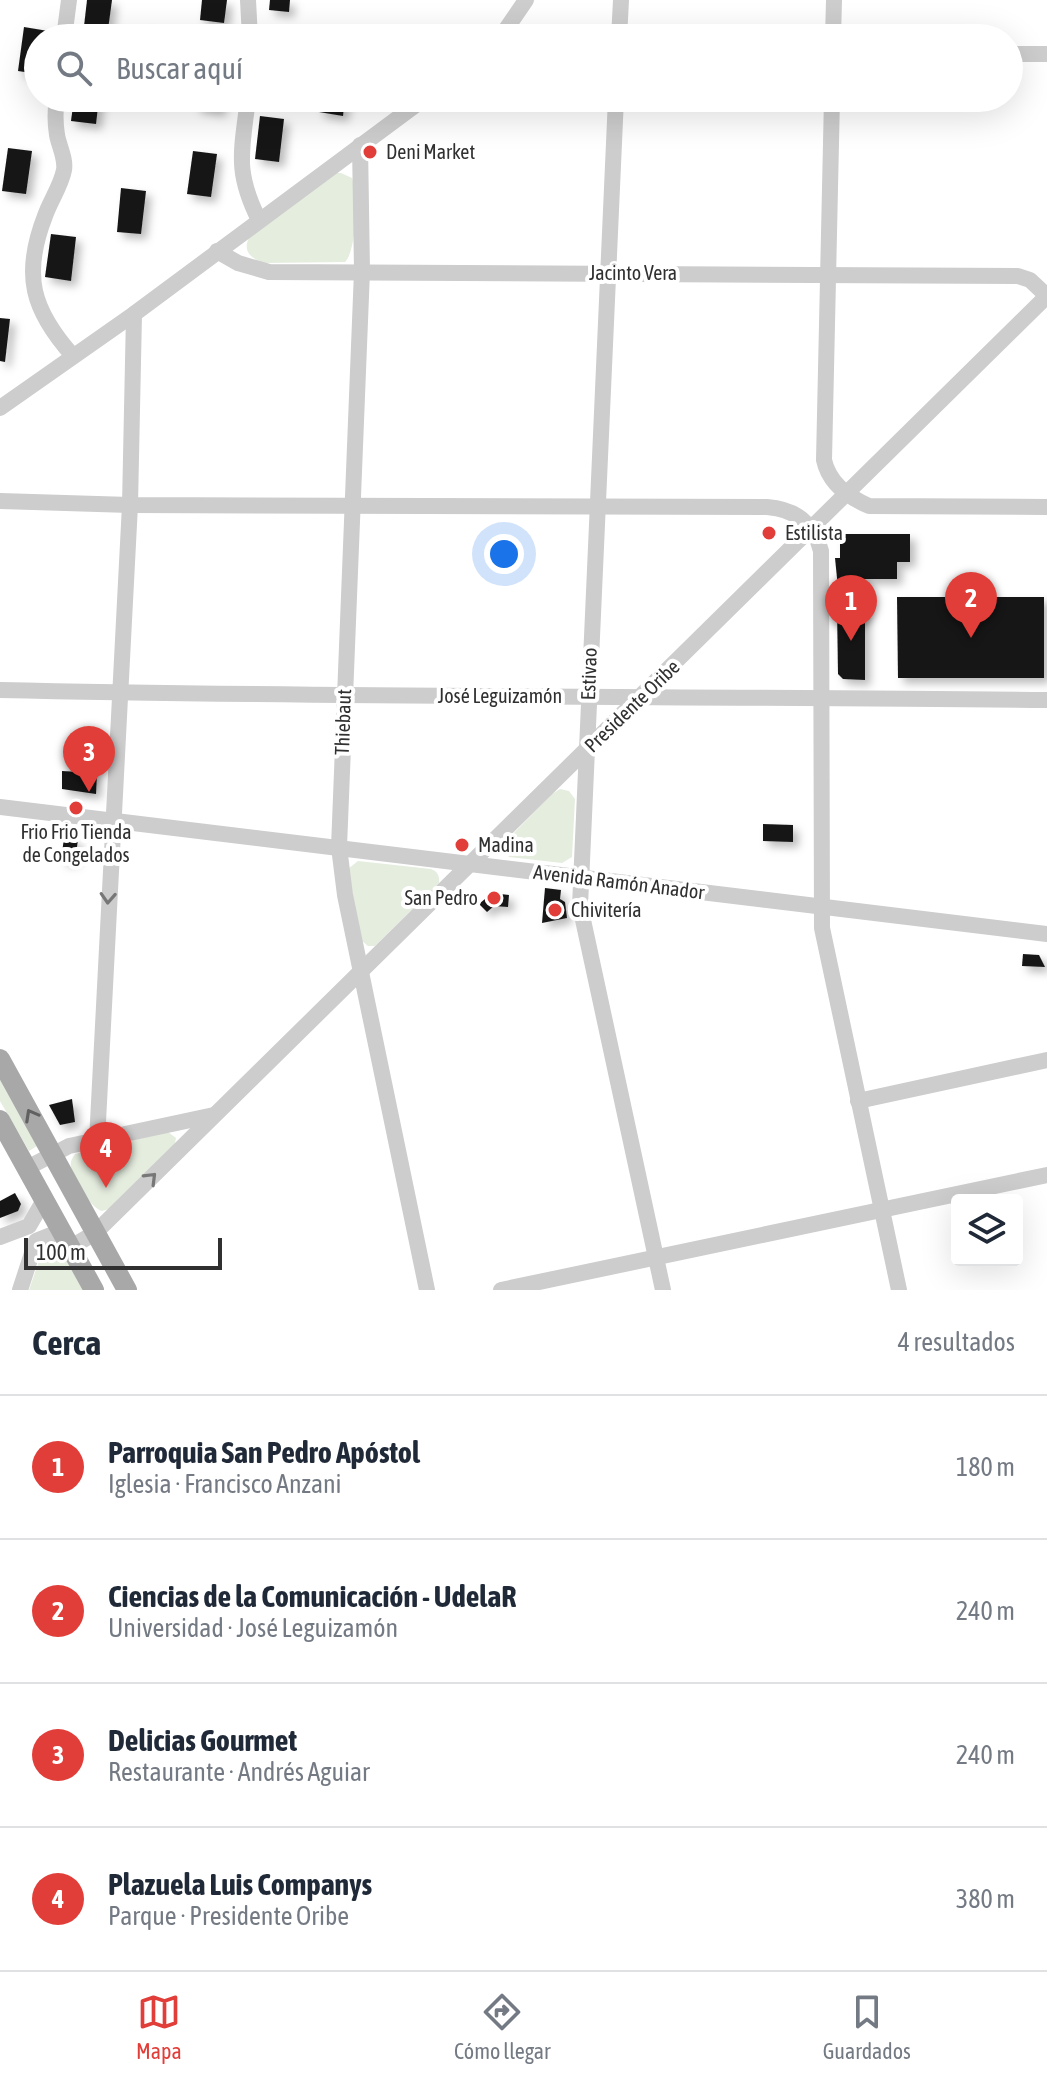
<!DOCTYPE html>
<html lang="es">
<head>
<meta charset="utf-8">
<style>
	:root { --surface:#fff; --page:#f2f2f3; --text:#1f2937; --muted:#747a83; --line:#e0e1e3; --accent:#e13e39 }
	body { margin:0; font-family:"Asap Condensed",sans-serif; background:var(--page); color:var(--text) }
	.controls { position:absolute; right:24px; bottom:24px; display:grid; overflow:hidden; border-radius:8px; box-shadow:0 8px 32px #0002 }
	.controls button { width:72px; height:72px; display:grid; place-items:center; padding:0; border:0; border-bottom:2px solid var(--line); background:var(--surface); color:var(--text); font:40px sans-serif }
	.scale { position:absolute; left:24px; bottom:20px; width:198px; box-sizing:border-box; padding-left:8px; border:4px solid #303030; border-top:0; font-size:22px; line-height:28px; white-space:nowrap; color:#303030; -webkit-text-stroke:6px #fff; paint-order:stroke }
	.you { position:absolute; left:504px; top:554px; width:28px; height:28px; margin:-20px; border:6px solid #fff; border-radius:50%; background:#1a73e8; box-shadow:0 0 0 12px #1a73e833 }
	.badge { display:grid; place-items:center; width:52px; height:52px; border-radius:50%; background:var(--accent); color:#fff; font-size:26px; font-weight:700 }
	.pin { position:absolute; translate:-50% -66px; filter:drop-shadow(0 2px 4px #0008) }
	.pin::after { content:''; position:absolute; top:42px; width:28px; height:24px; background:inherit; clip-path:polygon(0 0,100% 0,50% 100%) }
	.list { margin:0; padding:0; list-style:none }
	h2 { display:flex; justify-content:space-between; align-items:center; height:104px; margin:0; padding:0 32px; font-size:34px }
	h2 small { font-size:26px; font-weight:400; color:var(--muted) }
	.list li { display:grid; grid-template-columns:52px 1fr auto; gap:24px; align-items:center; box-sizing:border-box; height:144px; padding:0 32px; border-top:2px solid var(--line) }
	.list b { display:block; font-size:30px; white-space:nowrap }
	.list p { margin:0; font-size:26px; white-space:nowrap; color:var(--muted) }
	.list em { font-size:26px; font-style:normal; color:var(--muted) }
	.icon { flex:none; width:44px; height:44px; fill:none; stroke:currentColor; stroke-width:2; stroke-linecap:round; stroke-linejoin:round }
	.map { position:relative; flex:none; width:1047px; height:1290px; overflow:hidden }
	.search { position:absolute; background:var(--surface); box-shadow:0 8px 32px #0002; left:24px; right:24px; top:24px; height:88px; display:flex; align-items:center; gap:20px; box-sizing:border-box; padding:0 28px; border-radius:44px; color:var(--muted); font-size:30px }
	.sheet { height:680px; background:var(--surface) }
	nav { display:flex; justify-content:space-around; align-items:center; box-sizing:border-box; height:112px; border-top:2px solid var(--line); background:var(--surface); font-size:22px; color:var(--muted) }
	nav a { display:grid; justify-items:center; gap:4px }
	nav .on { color:var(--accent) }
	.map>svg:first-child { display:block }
	.green { fill:#e5eddf }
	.building { fill:#171717; filter:url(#shadow) }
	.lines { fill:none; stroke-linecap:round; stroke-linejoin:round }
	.minor { stroke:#cdcdcd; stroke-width:16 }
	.major { stroke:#a8a8a8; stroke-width:20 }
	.oneway { stroke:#777 }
	.oneway2 { stroke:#606060 }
	.poi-dot { fill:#e13e39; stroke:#fff; stroke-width:3 }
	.labels { text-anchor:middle; stroke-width:8; stroke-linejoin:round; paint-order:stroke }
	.poi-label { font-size:20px; fill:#303030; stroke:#fff; text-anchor:start }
	.street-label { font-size:20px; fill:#303030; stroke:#fff }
</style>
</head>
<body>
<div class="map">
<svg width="1047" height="1290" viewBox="0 0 1047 1290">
	<defs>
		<filter id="shadow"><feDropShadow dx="5.5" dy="5.5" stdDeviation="4" flood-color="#0004"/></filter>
	</defs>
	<rect width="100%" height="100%" fill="#fff"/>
	<!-- green -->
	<g class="green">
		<path d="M335,173h6l11,5c6,16 5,72 -7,84l-81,1c-11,-4 -21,-10 -16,-23 7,-15 71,-55 87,-67z"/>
		<path d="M560,789l9,2 6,8 -3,58 -10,6 -53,-6 -6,-8 5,-10 44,-45z"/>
		<path d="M358,861l73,8c6,2 9,7 8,14l-64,63h-7l-7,-6 -13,-71z"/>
		<path d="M0,1077l37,69 -8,5 -29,-50z"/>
		<path d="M168,1132l8,6 -2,9 -65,62 -7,2c-11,-3 -30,-32 -31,-44 -1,-6 1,-8 4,-13z"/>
		<path d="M54,1245l5,2 26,43h-56l13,-38 2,-4z"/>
	</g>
	<!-- building -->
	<g class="building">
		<path d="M87,0h25l-5,37 -24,-2z"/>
		<path d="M202,0h25l-3,23 -24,-3z"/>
		<path d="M270,0h20l-1,12 -20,-2z"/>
		<path d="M24,27l24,4 -1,7h-9v36l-20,-3z"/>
		<path d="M143,27l25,4 -1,7h-26z"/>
		<path d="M74,98h25l-3,26 -25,-3z"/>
		<path d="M197,98h24l-1,13 -25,-4z"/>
		<path d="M320,98h25l-2,18 -24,-4z"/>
		<path d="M260,116l24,3 -5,43 -24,-3z"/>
		<path d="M8,148l24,3 -6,43 -24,-3z"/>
		<path d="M193,151l24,3 -6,43 -24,-3z"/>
		<path d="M121,188l25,3 -5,43 -24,-2z"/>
		<path d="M51,234l25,3 -5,44 -26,-4z"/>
		<path d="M0,318l10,1 -5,43 -5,-1z"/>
		<path d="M840,534h70v28h-13v17h-44l-1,9h-14l-3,-30h5z"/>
		<path d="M897,597h147v81h-146z"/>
		<path d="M837,608h28v72l-22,-1 -5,-5z"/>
		<path d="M62,771l35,2 -1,21 -34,-5z"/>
		<path d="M763,824l30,1v17l-30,-1z"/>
		<path d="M64,838l14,2 -3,20 -14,1z"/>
		<path d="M545,888l16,2 -1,9 5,3 2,16 -25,5z"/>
		<path d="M492,893l17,2 -1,12 -14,-1 -7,6 -8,-8z"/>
		<path d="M1023,954l16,1 6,12 -23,-1z"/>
		<path d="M72,1099l3,23 -15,3 -11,-20z"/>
		<path d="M15,1193l6,11 -3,7 -18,7v-17z"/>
	</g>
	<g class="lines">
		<!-- minor -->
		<g class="minor">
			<path d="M248,0l2,38"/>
			<path d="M64,38l5,-38"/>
			<path d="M500,38l26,-38"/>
			<path d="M619,38l2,-38"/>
			<path d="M833,38l1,-38"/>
			<path d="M1009,54h38"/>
			<path d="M57,98c-2,12 -2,24 0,37 2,11 9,24 7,35 -3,16 -14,31 -19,46 -23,59 -13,94 28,140"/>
			<path d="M248,98c-6,53 -14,72 11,122"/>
			<path d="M616,98l-36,808 83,384"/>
			<path d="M832,98l-8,362c5,23 24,37 45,46l178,1"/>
			<path d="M360,145l2,126 -23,576 6,48 82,395"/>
			<path d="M217,251l21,12 31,9 749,4 12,4 17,16"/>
			<path d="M0,408l134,-94 291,-216"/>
			<path d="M0,501l130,4 637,2c28,2 47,16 54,44l1,377 77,362"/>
			<path d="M0,690c349,8 698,6 1047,10"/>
			<path d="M0,807l1047,127"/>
			<path d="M858,1101l189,-41"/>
			<path d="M97,1141l33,-636 4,-191"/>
			<path d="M27,1168l42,-22 145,-31"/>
			<path d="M0,1237l29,-11 15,-26"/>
			<path d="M71,1247l24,-14 952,-937"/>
			<path d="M20,1290l16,-49 25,-10"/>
			<path d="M501,1290l546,-115"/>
		</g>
		<!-- major -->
		<g class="major">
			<path d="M0,1059l127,231"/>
			<path d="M0,1120l94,170"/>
		</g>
	</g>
	<!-- one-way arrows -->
	<defs><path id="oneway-chevron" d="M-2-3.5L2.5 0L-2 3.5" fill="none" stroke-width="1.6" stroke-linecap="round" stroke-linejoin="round" transform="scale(2)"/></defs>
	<g class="oneway">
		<use href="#oneway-chevron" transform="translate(108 898) rotate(93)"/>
		<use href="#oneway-chevron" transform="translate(151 1178) rotate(-45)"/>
	</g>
	<use class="oneway2" href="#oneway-chevron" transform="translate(31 1115) rotate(-119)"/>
	<!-- markers -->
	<g class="poi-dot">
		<circle cx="370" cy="152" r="8"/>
		<circle cx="769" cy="533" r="8"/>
		<circle cx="76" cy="808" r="8"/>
		<circle cx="462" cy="845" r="8"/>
		<circle cx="494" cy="898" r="8"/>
		<circle cx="555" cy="910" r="8"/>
	</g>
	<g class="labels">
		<!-- poi labels -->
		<g class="poi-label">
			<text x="386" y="159">Deni Market</text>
			<text x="785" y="540">Estilista</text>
			<text x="76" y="839" text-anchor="middle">Frio Frio Tienda<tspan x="76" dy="23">de Congelados</tspan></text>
			<text x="478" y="852">Madina</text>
			<text x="478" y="905" text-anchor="end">San Pedro</text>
			<text x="571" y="917">Chivitería</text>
		</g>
		<!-- street labels -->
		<g class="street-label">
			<text x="633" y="280">Jacinto Vera</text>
			<text transform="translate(589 674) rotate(-88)" y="7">Estivao</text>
			<text x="500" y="703">José Leguizamón</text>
			<text transform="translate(632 706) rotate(-44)" y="7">Presidente Oribe</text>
			<text transform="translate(343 722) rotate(-88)" y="7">Thiebaut</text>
			<text transform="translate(619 882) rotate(7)" y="7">Avenida Ramón Anador</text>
		</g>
	</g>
</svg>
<div class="controls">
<button><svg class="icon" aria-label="layers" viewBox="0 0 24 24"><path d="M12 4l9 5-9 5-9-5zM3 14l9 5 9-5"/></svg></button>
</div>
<div class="scale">100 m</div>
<div class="you"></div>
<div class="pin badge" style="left:851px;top:641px">1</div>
<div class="pin badge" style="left:971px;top:638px">2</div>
<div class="pin badge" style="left:89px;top:792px">3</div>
<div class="pin badge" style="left:106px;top:1188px">4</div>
<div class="search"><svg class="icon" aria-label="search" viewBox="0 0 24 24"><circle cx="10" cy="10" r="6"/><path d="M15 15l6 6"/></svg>Buscar aquí</div>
</div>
<section class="sheet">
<h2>Cerca<small>4 resultados</small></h2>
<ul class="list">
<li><span class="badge">1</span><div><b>Parroquia San Pedro Apóstol</b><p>Iglesia · Francisco Anzani</p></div><em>180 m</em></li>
<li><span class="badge">2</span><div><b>Ciencias de la Comunicación - UdelaR</b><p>Universidad · José Leguizamón</p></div><em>240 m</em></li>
<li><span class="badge">3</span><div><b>Delicias Gourmet</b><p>Restaurante · Andrés Aguiar</p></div><em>240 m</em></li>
<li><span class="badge">4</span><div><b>Plazuela Luis Companys</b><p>Parque · Presidente Oribe</p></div><em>380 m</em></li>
</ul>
</section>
<nav>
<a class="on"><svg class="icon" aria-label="map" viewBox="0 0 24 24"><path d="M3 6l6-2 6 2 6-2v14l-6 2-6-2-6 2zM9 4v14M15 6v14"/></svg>Mapa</a>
<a><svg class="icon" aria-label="directions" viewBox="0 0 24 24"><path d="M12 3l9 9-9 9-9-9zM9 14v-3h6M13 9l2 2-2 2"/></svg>Cómo llegar</a>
<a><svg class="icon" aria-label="saved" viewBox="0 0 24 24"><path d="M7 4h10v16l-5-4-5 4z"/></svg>Guardados</a>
</nav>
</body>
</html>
